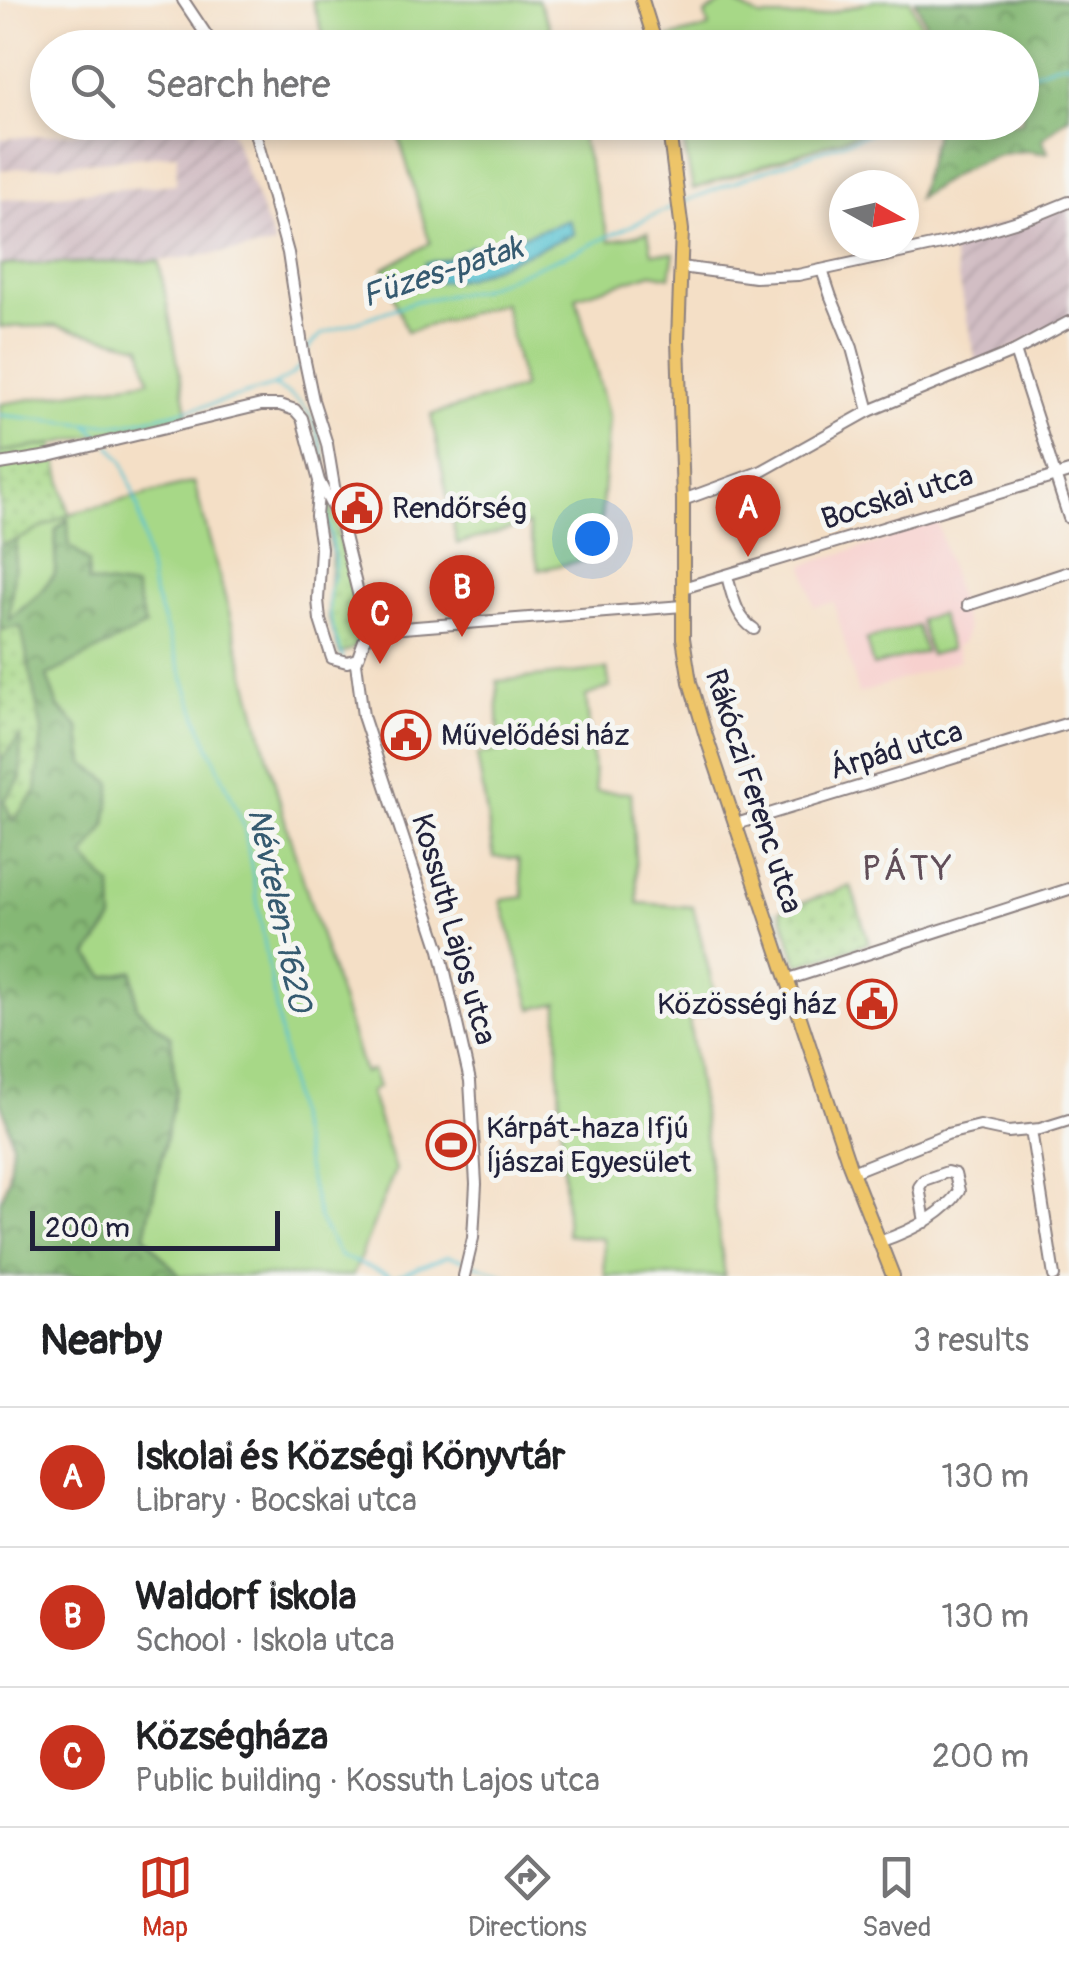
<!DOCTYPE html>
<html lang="en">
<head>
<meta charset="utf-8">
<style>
	:root { --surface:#fff; --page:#f6f6f6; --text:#202124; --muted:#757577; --line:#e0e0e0; --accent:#c8321e }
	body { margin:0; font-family:Pangolin,sans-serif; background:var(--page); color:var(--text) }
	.compass { position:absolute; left:829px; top:170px; width:90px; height:90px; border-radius:50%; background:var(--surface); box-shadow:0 5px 15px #0003; rotate:98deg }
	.scale { position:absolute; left:30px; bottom:25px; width:250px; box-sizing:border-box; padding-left:10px; border:5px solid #22223b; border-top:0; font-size:28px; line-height:35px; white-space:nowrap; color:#22223b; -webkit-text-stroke:8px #f6f6f2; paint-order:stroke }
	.you { position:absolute; left:592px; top:538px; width:35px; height:35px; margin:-25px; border:8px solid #fff; border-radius:50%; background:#1a73e8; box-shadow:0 0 0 15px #1a73e833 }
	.badge { display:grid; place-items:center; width:65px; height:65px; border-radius:50%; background:var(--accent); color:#fff; font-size:32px; font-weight:700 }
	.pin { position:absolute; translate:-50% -82px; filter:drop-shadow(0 2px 5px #0008) }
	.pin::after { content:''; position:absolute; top:52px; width:35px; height:30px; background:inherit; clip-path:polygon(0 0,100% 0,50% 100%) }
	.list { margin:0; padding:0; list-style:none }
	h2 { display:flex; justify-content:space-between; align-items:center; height:130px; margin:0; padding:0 40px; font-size:42px }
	h2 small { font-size:32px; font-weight:400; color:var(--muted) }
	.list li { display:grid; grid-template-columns:65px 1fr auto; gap:30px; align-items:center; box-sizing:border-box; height:140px; padding:0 40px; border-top:2px solid var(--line) }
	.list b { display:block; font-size:38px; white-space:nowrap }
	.list p { margin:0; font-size:32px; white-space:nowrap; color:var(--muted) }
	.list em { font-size:32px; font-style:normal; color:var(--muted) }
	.icon { flex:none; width:55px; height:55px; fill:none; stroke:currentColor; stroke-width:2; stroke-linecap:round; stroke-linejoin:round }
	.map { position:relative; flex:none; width:1069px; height:1276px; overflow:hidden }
	.search { position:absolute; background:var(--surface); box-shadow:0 5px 15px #0003; left:30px; right:30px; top:30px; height:110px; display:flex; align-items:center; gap:25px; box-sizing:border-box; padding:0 35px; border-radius:55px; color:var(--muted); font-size:38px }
	.sheet { height:550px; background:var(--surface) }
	nav { display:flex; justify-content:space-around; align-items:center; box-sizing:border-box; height:140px; border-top:2px solid var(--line); background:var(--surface); font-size:28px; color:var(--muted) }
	nav a { display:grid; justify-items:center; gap:5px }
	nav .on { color:var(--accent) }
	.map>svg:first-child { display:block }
	.built { fill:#f7d0ce }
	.industrial { fill:url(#industrial-furrows) }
	.grass { fill:#a7d887; stroke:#647d61; stroke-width:2.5 }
	.forest { fill:url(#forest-crowns); stroke:#546d58; stroke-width:2.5 }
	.park { fill:url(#park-dots); stroke:#647d61; stroke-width:2.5 }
	.water { fill:url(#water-ripples); stroke:#3d7286; stroke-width:2.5 }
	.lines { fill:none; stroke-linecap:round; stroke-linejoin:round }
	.stream { stroke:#58c3d2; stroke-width:2.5 }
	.minor-casing { stroke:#8b8080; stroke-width:14 }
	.major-casing { stroke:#8b8080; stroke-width:16 }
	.minor { stroke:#fff; stroke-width:10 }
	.major { stroke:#eec569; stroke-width:12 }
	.labels { text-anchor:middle; stroke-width:10; stroke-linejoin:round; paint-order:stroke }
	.street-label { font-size:30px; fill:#22223b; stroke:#f6f6f2 }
	.poi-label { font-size:30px; fill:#22223b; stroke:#f6f6f2; text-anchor:start }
	.water-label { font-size:32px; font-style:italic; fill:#355a70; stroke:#f6f6f2 }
	.quarter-label { font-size:35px; letter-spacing:2.5px; fill:#614e59; stroke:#f6f6f2 }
</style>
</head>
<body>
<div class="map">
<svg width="1069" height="1276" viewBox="0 0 1069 1276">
	<defs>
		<pattern id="industrial-furrows" width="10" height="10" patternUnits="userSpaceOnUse" patternTransform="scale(2.5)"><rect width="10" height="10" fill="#d2bec4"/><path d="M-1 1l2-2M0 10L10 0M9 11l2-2" fill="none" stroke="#b4a3a9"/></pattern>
		<pattern id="forest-crowns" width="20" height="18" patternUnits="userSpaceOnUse" patternTransform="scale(2.5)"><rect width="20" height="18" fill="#85b874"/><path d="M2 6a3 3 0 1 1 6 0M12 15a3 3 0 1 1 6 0" fill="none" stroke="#6c9560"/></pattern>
		<pattern id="park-dots" width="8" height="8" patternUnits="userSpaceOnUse" patternTransform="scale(2.5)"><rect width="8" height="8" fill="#a7d887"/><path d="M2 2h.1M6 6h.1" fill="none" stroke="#8fb975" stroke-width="1.8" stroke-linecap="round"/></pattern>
		<pattern id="water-ripples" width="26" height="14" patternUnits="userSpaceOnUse" patternTransform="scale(2.5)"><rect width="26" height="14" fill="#58c3d2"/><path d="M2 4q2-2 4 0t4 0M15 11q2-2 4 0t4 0" fill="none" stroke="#4ca7b5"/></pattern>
	</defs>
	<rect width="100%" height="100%" fill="#f6f6f2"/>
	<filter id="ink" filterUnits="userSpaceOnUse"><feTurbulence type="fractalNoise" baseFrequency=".01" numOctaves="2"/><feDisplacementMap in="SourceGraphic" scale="20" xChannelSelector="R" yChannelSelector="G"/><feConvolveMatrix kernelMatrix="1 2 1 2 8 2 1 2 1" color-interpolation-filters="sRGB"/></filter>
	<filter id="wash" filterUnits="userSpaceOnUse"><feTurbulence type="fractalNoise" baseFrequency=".0048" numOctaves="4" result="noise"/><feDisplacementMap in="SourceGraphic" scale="40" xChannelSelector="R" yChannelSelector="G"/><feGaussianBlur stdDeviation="2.25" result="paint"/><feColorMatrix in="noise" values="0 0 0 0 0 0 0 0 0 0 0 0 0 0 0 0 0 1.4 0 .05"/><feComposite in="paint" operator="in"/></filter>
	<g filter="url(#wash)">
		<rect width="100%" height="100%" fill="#f4dfc6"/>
		<!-- built -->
		<path class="built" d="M920,520l2,6 15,-5 30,109 -5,13 -6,3 4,14 -102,34 -24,-92 -20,5 -10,-42 85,-26 -2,-9z"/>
		<!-- industrial -->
		<g class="industrial">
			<path d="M185,123h43l47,123 -116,15 -159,4v-65l176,-16 1,-30 -177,16v-31z"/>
			<path d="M1069,202v117l-92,47 -27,-124z"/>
		</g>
		<!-- grass -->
		<g class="grass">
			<path d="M312,0h226l11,24 7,23h-229z"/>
			<path d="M728,0l32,17h54l62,-17h34l21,47h-262l-1,-9 41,-10 -4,-14z"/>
			<path d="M395,123h182l33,118 38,-9 4,21h22l-4,24 -18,-4 -76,24 33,121 -11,139 -59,13 -11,-46 -71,20 -26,-129 92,-27 -19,-85 -97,29 -24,-63 47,-26z"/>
			<path d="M680,123v-1l210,1 -197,66z"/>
			<path d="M159,261l29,156 -135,27 -53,8v-48l149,-24 -8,-34 -85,-20 -56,1v-62z"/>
			<path d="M194,482l93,346 77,245 8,-3 6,17 -8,5 25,78 -42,106h-173l-22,-24 -13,-17 31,-146 -39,-81 -32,-31 -17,-22 24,-68 -29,-30 23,-32 -22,-62 -5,-35 -21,-21 -12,-31 99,-50 -57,-44 -19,-37 -2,-26 -11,11 -1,43 -16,21 -31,27 9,-81 52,-26z"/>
			<path d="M940,614l11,35 -21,6 -10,-35z"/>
			<path d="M917,626l8,26 -52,14 -7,-26z"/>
			<path d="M607,669l3,18 -24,9 10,95 35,2 7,110 55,4 26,104 -30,8 36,257h-120l-2,-37 -36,-4 -9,-169v-63l-26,6 -31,-109 23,-3 -6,-38 -24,-2 -17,-102 22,-5 -2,-69z"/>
		</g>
		<!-- forest -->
		<g class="forest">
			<path d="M915,0h154v116l-27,23 6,13c-10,3 -14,-2 -23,-1 -41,2 -76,26 -108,48l21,-76 84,-1v-74l-86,-1z"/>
			<path d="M68,519l1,26 20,17 -1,20 47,6 10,38 -98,50 11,31 21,21 5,35 28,20 -6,42 -22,32 28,30 1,33 -25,35 17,22 28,-6 4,37 34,29 5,52 -31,146 13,17 22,24h-180v-75l8,-21 4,-36 -6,-27 -6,-15v-341l20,-27 1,44 -17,23 8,19 24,-29 -15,-163 -21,2v-85l17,-5 -8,80 30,-26 16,-21 1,-43z"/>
		</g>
		<!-- park -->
		<g class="park">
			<path d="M53,444l16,70 -52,26 -17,5v-93z"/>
			<path d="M328,496l31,114 2,20v9l-9,10 -12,5 -12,-38 4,-62 -8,-44v-13z"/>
			<path d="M21,627l21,105 -6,59 -23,30 -9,-20 17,-23 -1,-42 -20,25v-131z"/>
			<path d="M851,886l18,57 -71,22 -18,-55z"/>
		</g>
		<!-- water -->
		<path class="water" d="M569,220l5,14 -107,44 -44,6 2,-21 22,-4 24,-13 9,9 43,-19z"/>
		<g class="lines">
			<!-- stream -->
			<g class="stream">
				<path d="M1022,77l33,-12 14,-3"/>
				<path d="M683,202l75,-29 144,-51"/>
				<path d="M307,352l2,-5 13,-13 94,-33 62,-11 103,-41 95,-44"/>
				<path d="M274,387c39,15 42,38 51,75"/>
				<path d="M0,415l86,9h38l85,-19 64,-19 17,-10 12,-12"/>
				<path d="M88,425l16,15"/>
				<path d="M110,445l13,17 15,45 15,84 48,137 43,98 50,285 25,108 21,37 51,20"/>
				<path d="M326,506l9,58 -6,32v17l5,21 9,24"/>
				<path d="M774,911l19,60"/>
				<path d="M471,1263l37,13"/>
				<path d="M397,1276l51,-20 16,4"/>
			</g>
		</g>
	</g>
	<g filter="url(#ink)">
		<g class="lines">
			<!-- minor casing -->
			<g class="minor-casing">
				<g id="minor">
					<path d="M183,0l32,48"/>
					<path d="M252,122l36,131 15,99 10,48 14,44 11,67"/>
					<path d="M681,267l74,10 43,-2 152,-33 87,-27 32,-13"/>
					<path d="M822,270l9,27 21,51 17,63"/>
					<path d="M1015,351l54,167"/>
					<path d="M295,410l7,8 17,63 22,43 22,89 6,14 -13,36 7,53 77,234 30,131 6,103 -3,54 -9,38"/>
					<path d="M0,464l49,-8 212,-51h19l15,5"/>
					<path d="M319,482l-3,34 5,32 -3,52 2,20 12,38 15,4 10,-3"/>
					<path d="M683,500l79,-29 107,-60 146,-60 54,-29"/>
					<path d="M727,576c6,21 9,41 27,53"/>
					<path d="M683,588l386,-116"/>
					<path d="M968,605l101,-33"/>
					<path d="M369,627l21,2 293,-23"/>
					<path d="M736,824l333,-101"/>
					<path d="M789,979l280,-90"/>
					<path d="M1031,1130l23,146"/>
					<path d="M852,1172l95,-38 33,-8 28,6 32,-3 29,-9"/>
					<path d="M879,1242c29,-10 63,-25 80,-51l-4,-17 -8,-2 -23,8 -5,7 6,35"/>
				</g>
			</g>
			<!-- major casing -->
			<g class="major-casing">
				<g id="major">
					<path d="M642,0l15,48"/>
					<path d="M668,122l14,108 -4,110 5,160v138l7,44 16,54 143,428 44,112"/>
				</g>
			</g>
			<!-- minor -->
			<use href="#minor" class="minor"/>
			<!-- major -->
			<use href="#major" class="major"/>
		</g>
	</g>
	<!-- icons -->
	<defs>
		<g id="civic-ring" transform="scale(2.5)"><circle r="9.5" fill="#f6f6f2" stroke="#c8321e" stroke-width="1.5"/><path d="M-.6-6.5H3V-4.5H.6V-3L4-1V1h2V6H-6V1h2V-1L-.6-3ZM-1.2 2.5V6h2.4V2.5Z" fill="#c8321e"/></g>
		<g id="stadium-ring" transform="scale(2.5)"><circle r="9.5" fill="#f6f6f2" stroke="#c8321e" stroke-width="1.5"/><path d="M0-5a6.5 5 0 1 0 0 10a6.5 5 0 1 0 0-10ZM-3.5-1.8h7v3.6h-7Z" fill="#c8321e"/></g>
	</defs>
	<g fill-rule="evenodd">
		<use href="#civic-ring" x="357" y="508"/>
		<use href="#civic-ring" x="406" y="735"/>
		<use href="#civic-ring" x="872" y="1004"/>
		<use href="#stadium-ring" x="451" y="1145"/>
	</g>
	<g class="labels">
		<!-- street labels -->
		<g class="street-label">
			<text transform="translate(897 497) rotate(-17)" y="10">Bocskai utca</text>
			<text transform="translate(896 750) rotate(-17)" y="10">Árpád utca</text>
			<text transform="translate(754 791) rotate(72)" y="10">Rákóczi Ferenc utca</text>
			<text transform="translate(454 929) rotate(74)" y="10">Kossuth Lajos utca</text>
		</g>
		<!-- poi labels -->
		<g class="poi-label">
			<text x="392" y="518">Rendőrség</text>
			<text x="441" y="745">Művelődési ház</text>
			<text x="837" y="1014" text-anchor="end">Közösségi ház</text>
			<text x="486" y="1138">Kárpát-haza Ifjú<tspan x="486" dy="34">Íjászai Egyesület</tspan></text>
		</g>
		<!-- water labels -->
		<g class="water-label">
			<text transform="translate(442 271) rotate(-18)" y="11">Füzes-patak</text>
			<text transform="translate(280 910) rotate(78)" y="11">Névtelen-1620</text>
		</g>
		<!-- quarter labels -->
		<g class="quarter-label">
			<text x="908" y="880">PÁTY</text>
		</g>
	</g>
</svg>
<svg class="compass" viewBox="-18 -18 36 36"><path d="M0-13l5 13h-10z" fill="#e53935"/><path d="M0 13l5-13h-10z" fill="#757577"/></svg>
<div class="scale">200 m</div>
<div class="you"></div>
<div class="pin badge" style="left:748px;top:557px">A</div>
<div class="pin badge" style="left:462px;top:637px">B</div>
<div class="pin badge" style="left:380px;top:664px">C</div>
<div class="search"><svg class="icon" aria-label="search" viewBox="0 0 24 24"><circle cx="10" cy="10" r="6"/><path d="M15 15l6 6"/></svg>Search here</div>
</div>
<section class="sheet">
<h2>Nearby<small>3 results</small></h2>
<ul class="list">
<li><span class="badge">A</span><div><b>Iskolai és Községi Könyvtár</b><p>Library · Bocskai utca</p></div><em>130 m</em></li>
<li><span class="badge">B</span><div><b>Waldorf iskola</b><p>School · Iskola utca</p></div><em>130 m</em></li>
<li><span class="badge">C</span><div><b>Községháza</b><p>Public building · Kossuth Lajos utca</p></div><em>200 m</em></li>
</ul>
</section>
<nav>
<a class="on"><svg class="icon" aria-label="map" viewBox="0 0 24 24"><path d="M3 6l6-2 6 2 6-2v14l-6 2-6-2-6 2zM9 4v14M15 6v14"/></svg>Map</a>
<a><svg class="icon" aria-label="directions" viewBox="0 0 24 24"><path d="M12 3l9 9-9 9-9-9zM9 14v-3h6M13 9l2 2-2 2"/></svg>Directions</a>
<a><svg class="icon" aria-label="saved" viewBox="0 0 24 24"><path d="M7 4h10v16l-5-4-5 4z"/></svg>Saved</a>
</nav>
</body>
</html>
